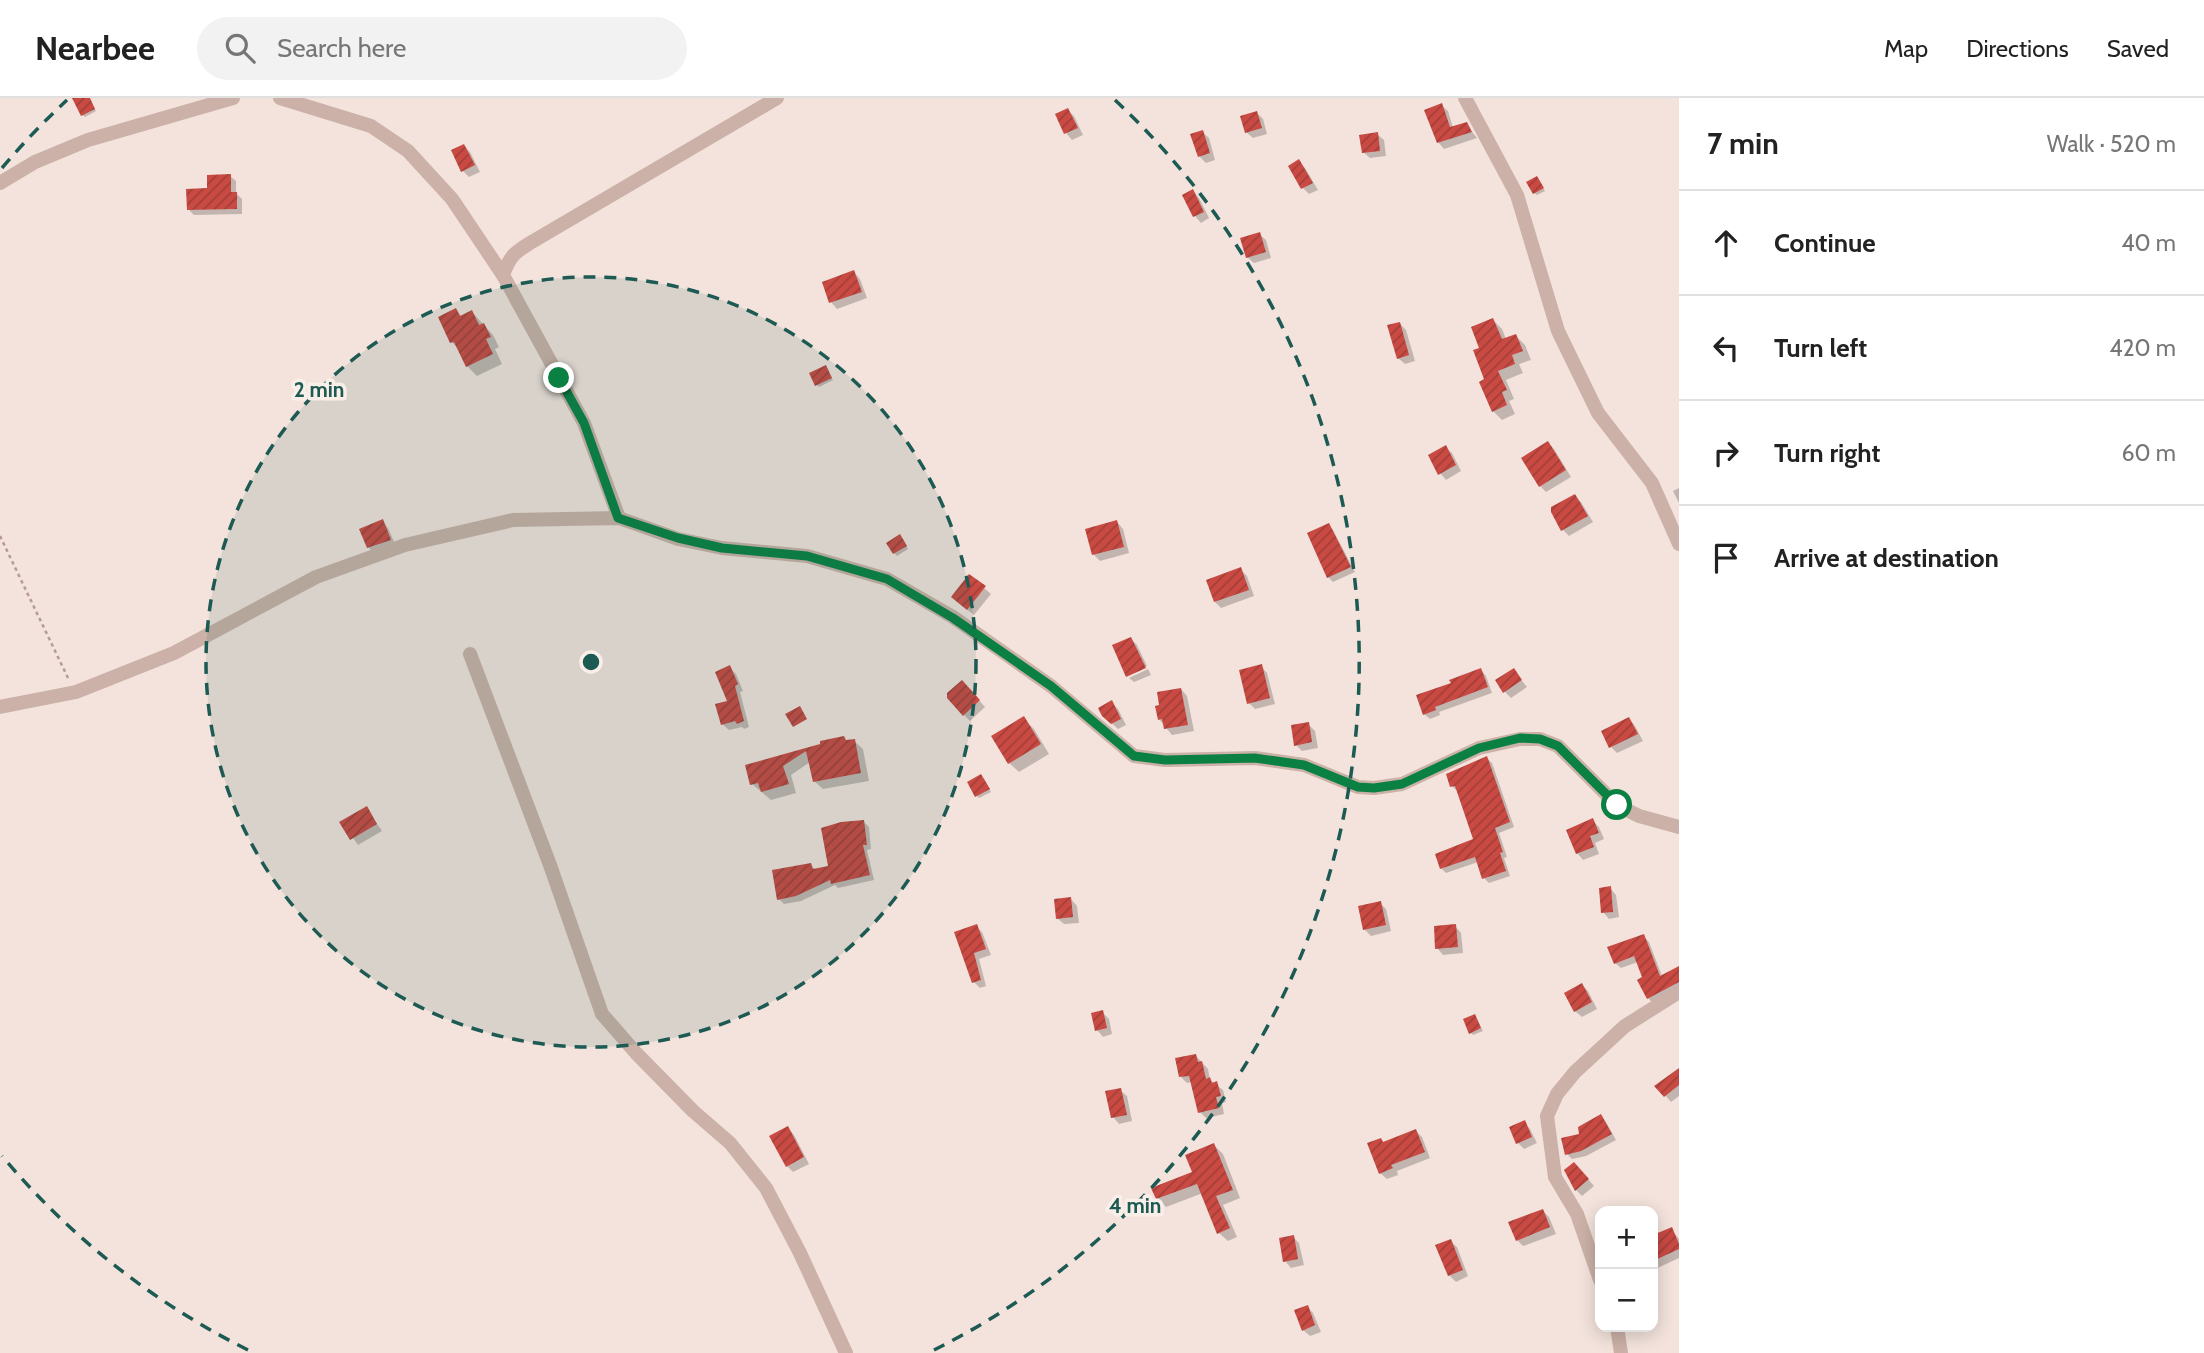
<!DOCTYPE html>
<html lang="en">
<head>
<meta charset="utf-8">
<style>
	:root { --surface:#fff; --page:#f2f2f2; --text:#222; --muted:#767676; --line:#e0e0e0 }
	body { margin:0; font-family:Cabin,sans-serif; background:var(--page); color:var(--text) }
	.controls { position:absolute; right:21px; bottom:21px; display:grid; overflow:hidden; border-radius:14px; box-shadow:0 4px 18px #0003 }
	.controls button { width:63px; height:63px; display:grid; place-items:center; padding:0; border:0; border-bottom:2px solid var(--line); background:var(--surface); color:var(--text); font:35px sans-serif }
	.stop { position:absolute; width:21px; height:21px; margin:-16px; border:5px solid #0b8043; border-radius:50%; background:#fff }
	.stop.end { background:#0b8043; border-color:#fff; box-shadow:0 2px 7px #0008 }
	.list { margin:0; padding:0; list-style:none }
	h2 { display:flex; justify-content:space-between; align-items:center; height:91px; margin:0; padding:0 28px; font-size:30px }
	h2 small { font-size:23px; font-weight:400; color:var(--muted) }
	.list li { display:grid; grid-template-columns:46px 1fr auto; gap:21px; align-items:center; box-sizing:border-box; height:105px; padding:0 28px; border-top:2px solid var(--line) }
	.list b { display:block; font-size:26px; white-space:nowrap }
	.list em { font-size:23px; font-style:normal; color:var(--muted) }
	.icon { flex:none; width:38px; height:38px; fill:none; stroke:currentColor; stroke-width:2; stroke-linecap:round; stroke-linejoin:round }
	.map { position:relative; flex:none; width:1679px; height:1255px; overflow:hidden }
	header { display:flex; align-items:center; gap:42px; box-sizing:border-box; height:98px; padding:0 35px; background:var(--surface); border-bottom:2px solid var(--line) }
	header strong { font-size:33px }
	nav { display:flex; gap:38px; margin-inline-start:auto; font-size:24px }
	.search { width:490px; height:63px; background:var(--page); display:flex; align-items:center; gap:18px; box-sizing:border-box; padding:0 24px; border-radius:38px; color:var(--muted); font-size:26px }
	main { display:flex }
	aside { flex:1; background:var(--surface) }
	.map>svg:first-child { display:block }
	.shadow { fill:#0003 }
	.building { fill:url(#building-hatch) }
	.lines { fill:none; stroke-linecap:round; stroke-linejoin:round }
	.path { stroke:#b79a91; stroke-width:2.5; stroke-dasharray:3.5 3.5; stroke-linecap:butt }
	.minor { stroke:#cbb1a7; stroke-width:14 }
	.route { stroke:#0b8043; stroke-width:9 }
	.ring { fill:none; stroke:#1c5a53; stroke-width:3.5; stroke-dasharray:12 9 }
	.centre { fill:#1c5a53; stroke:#faefe8; stroke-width:3.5 }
	.ring-label { font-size:21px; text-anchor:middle; font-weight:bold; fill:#1c5a53; stroke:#faefe8; stroke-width:7; stroke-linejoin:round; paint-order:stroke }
</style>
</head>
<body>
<header>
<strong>Nearbee</strong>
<div class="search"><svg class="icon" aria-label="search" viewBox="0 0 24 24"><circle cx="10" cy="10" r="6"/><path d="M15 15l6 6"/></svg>Search here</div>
<nav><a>Map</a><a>Directions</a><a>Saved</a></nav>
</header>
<main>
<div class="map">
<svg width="1679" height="1255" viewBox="0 0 1679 1255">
	<defs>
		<pattern id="building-hatch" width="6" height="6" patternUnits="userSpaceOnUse" patternTransform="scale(1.75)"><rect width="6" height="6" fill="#c94a43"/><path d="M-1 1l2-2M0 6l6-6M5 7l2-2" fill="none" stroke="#a43e38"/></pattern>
	</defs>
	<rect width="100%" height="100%" fill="#f3e3dc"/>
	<!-- shadow -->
	<g class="shadow">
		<path d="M83,0h6l7,13 -11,6 -3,-2z"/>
		<path d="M1441,7l7,6 5,17 13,-4 11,14 -33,11 -6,-7z"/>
		<path d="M1067,12l7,6 9,19 -11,5 -6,-7 -9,-18z"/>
		<path d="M1257,15l6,6 4,15 -14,4 -7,-6z"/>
		<path d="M1202,34l7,6 6,22 -9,3 -7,-7z"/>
		<path d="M1377,36l7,6 2,16 -16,2 -7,-6z"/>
		<path d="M464,48l6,6 10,20 -11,5 -6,-6z"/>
		<path d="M1299,64l6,6 13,22 -9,4 -6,-6z"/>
		<path d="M230,78l6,5v12l6,6v15l-48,1 -5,-5 20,-21z"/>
		<path d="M1539,83l6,10 -8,4 -3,-2z"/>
		<path d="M1192,93l7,7 10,20 -8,5 -6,-7 -11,-20z"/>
		<path d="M1259,136l7,6 5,18 -17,5 -7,-6z"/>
		<path d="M854,174l6,7 7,19 -30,11 -6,-7 -7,-19z"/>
		<path d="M456,212l6,7 10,-5 21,23 6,12 -4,2 7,15 -25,12 -10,-10 -8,-16 -7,-8z"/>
		<path d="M1493,222l9,9 4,10 10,-3 9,9 6,15 -12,4 4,9 -17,7 8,19 -5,2 6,13 -13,6 -9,-9 -12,-62z"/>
		<path d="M1400,226l6,6 9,31 -10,3 -7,-6z"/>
		<path d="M825,269l8,13 -14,7 -2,-2z"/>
		<path d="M1548,345l6,6 17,28 -25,15 -6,-6z"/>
		<path d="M1445,349l7,6 9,18 -15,9 -6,-7z"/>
		<path d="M1679,390v15l-6,-12z"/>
		<path d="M1575,398l6,6 12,20 -24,14 -6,-6z"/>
		<path d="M382,423l6,7 8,18 -21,8 -7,-7z"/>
		<path d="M1117,424l6,7 6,24 -29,8 -7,-7z"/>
		<path d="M1328,427l5,5 22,42 -22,10 -5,-5z"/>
		<path d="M903,441l5,10 -11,7 -3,-3z"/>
		<path d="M1240,471l7,7 7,20 -33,12 -6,-6z"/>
		<path d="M984,490l7,6 -17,21 -15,-12z"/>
		<path d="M1131,541l6,6 10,21 -19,9v1l-14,-30z"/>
		<path d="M1261,568l6,7 8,31 -20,5 -6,-6z"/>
		<path d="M729,569l7,7 7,17 -3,1 9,35 -5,2 -2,-2 -13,3 -7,-6 7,-22z"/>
		<path d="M1148,571l3,6 -17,7 -5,-4z"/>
		<path d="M1481,572l5,6 6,17 -53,19 1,3 -10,4 -6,-5 29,-29z"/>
		<path d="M1513,572l14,17 -16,11 -7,-7z"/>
		<path d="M968,590l17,19 -15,14 -6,-6z"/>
		<path d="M1181,591l6,7 7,35 -22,4 -13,-16z"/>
		<path d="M1112,605l6,6 8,16 -8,4 -12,-11z"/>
		<path d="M1024,621l10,10 15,25 -30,18 -10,-9z"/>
		<path d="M1629,621l6,7 8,15 -26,12 -6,-6 -8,-15z"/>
		<path d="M1308,626l7,7 3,17 -16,3 -6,-6z"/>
		<path d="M854,643l9,8 6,32 -46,8 -9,-8 -4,-19 -19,13 5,18 -25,7 -19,-16 -5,-18 75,-21z"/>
		<path d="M1487,660l5,5 22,64 -15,6 8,24 -3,1 6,18 -21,7 -5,-5 -6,-16 -32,11 -5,-5 34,-28 -18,-49 -5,-5z"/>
		<path d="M984,681l7,13 -12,6 -2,-2z"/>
		<path d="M366,710l16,23 -24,14 -16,-23z"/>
		<path d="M1593,723l6,6 5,12 -9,4 4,11 -16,6 -6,-7z"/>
		<path d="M864,724l5,5 2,22 -4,1 7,30 -36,8 -3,-3 -34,16 -17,3 -5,-5 31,-34 6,5 14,-3z"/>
		<path d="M1610,790l6,7 3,22 -10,2 -6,-7z"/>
		<path d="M1071,801l6,7 2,17 -15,1 -7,-6z"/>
		<path d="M1380,805l6,6 5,22 -20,5 -7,-7z"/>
		<path d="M976,828l6,6 9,23 -12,4 7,27 -6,2 -6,-6 -18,-49z"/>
		<path d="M1455,828l6,7 2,20 -20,2 -6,-7z"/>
		<path d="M1643,838l6,6 13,34 17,-5v19l-25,14 -6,-6 -10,-36 -17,6 -6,-5z"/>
		<path d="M1582,887l6,6 9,18 -15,8 -7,-6z"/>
		<path d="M1102,914l7,7 3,15 -9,3 -6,-7z"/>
		<path d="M1477,921l6,12 -10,4 -2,-2z"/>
		<path d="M1196,958l12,13 2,11 13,10 3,12 -4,1 2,11 -18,4 -6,-6 -8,-30 -5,1 -6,-6z"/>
		<path d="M1679,972v26l-8,6 -14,-16z"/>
		<path d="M1120,992l7,6 5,25 -13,3 -6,-7z"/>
		<path d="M1600,1018l6,6 10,18 -30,16 -14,3 -5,-5 14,-19 -3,-6z"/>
		<path d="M1524,1024l6,7 7,14 -13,6 -6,-6z"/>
		<path d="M788,1030l6,7 15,29 -16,8 -6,-6z"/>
		<path d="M1416,1033l6,6 8,21 -33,13 1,4 -11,4 -7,-6 4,-29z"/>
		<path d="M1214,1047l9,9 17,44 -17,7 14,32 -9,4 -9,-8 -16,-40 -37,14 -9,-9 37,-25z"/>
		<path d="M1566,1072h14l14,16 -12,10 -6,-6z"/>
		<path d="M1543,1113l6,6 7,17 -33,12 -6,-6z"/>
		<path d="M1671,1131l8,10v19l-26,12v-33z"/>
		<path d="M1293,1139l6,6 5,22 -13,3 -6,-7z"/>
		<path d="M1450,1143l7,6 11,29 -12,6 -7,-7z"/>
		<path d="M1307,1209l6,6 8,19 -11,4 -7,-6z"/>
	</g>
	<!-- building -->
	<g class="building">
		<path d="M72,0h18l5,11 -14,7z"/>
		<path d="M1442,5l8,24 17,-5 5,10 -35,11 -13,-33z"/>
		<path d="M1068,10l10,20 -14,6 -9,-20z"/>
		<path d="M1257,13l5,17 -17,5 -5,-17z"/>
		<path d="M1203,32l7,23 -12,4 -8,-23z"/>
		<path d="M1378,34l2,19 -18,2 -3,-18z"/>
		<path d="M464,46l11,21 -14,7 -10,-22z"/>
		<path d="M1299,61l14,24 -12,6 -13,-23z"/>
		<path d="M231,76v18h6v17l-50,1 -1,-21 21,-1v-13z"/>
		<path d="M1537,78l7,12 -11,6 -7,-12z"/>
		<path d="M1193,91l11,23 -11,5 -11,-22z"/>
		<path d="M1260,134l6,20 -20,6 -6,-20z"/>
		<path d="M854,172l8,22 -33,11 -7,-21z"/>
		<path d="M456,210l4,8 12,-6 7,15 5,-2 7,14 -5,2 7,15 -27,13 -12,-25 -4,1 -12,-26z"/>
		<path d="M1493,220l9,21 14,-5 7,17 -11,4 3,9 -17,7 9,19 -5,2 5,13 -15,7 -13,-30 5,-3 -11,-29 6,-2 -8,-21z"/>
		<path d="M1400,224l9,33 -12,4 -10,-34z"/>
		<path d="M826,267l6,13 -17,8 -6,-13z"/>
		<path d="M1548,343l18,29 -27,17 -18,-29z"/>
		<path d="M1446,347l10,20 -18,10 -10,-20z"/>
		<path d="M1575,396l13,22 -27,15 -10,-19v-5z"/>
		<path d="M383,421l8,21 -24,8 -8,-19z"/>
		<path d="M1117,422l7,27 -32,8 -7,-26z"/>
		<path d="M1329,425l22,44 -24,11 -20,-45z"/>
		<path d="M900,436l7,12 -14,8 -7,-11z"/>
		<path d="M1241,469l8,23 -35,12 -8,-22z"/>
		<path d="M969,476l17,12 -19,24 -16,-13z"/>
		<path d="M1131,539l15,31 -20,9 -14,-32z"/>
		<path d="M1262,566l8,34 -23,6 -8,-34z"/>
		<path d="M730,567l8,19 -3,2 9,35 -7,3 -2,-3 -14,4 -6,-21 12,-3 -12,-29z"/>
		<path d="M1481,570l7,19 -53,20 1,3 -13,5 -7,-20 35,-12 -2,-3z"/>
		<path d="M1514,570l8,12 -19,13 -8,-13z"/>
		<path d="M962,582l18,20 -17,16 -16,-18v-5z"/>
		<path d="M1181,590l7,37 -24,4 -2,-10 -4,1 -3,-14 4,-1 -2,-13z"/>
		<path d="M1112,602l9,19 -10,5 -9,-8 -4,-8z"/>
		<path d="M800,608l7,13 -14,8 -8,-13z"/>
		<path d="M1024,618l17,28 -33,20 -17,-28z"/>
		<path d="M1629,619l9,17 -29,14 -8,-17z"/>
		<path d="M1309,624l3,20 -18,4 -3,-21z"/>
		<path d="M844,638l2,4 9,-1 6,34 -48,9 -7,-31 -23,15 6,18 -28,8 -3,-9 -8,2 -5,-20 75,-21v-3z"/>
		<path d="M1487,658l23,66 -15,6 8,24 -3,1 6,18 -24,8 -7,-22 -35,12 -5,-15 38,-15 -18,-53 -5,1 -4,-13z"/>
		<path d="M981,676l9,15 -15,8 -8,-15z"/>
		<path d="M367,708l10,18 -27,16 -11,-18z"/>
		<path d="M1593,720l6,15 -9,3 4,11 -18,7 -10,-24z"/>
		<path d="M864,722l3,25h-4l7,30 -39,9 -1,-4 -34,16 -19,4 -5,-30 39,-7 2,6 15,-3 -7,-38 20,-6z"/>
		<path d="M1611,788l2,26 -12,1 -2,-25z"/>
		<path d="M1071,799l2,20 -17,2 -2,-20z"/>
		<path d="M1381,803l5,24 -23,5 -5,-24z"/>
		<path d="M977,826l9,25 -12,4 7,27 -9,3 -18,-51z"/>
		<path d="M1456,826l2,23 -23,2 -1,-23z"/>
		<path d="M1644,836l16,42 19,-10v16l-32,17 -10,-19 5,-3 -8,-21 -20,8 -7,-17z"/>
		<path d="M1582,885l10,19 -18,10 -10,-19z"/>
		<path d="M1103,912l4,18 -12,3 -4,-18z"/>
		<path d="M1475,916l6,14 -12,6 -6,-15z"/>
		<path d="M1196,956l2,8 4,-1 4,18 4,-2 2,6 5,-2 4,15 -5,1 3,11 -21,5 -9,-37 -10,1 -4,-19z"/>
		<path d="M1679,970v17l-15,12 -10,-11z"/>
		<path d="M1121,990l6,27 -16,3 -6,-27z"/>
		<path d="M1601,1016l11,20 -31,17 -16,4 -4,-17 18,-4 -1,-7z"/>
		<path d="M1525,1022l7,17 -16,7 -7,-17z"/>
		<path d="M788,1028l16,31 -18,10 -17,-31z"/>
		<path d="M1416,1031l9,23 -34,13 2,3 -14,6 -12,-31 14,-5 2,4z"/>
		<path d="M1214,1045l19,47 -17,6 14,32 -13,6 -20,-50 -41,15 -5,-11 41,-16 -7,-17z"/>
		<path d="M1574,1064l15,17 -14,12 -11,-21z"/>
		<path d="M1543,1111l7,18 -34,14 -8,-19z"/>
		<path d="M1672,1129l7,17v5l-26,12v-26z"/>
		<path d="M1294,1137l4,24 -15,3 -4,-24z"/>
		<path d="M1451,1141l12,31 -15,6 -13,-31z"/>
		<path d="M1308,1207l7,20 -13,6 -8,-21z"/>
	</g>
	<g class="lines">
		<!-- path -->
		<path class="path" d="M0,438l68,142"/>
		<!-- minor -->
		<g class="minor">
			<path d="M280,0l91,28 37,25 44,48 51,76"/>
			<path d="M1465,0l52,97 41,136 40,82 54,70 27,61"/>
			<path d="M0,85l35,-21 53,-22 145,-42"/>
			<path d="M619,420l-35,-95 -81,-148c7,-19 11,-22 27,-32l247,-145"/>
			<path d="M470,556l80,211 52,149 34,39 57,58 37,32 36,45 34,65 46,100"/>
			<path d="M0,609l76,-15 98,-39 142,-76 89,-32 108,-25 106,-2 59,21 44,9 85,8 80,23 66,38 98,69 83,70 31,4 90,-2 49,7 54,22 16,1 28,-4 77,-36 41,-9h20l18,7 59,59 22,11 40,11"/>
			<path d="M1600,1182l-23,-66 -22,-37 -8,-61 10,-22 18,-22 50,-46 54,-34"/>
			<path d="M1617,1229l4,26"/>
		</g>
	</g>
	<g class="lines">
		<!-- route -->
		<path class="route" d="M559,280l25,45 34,95 60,20 44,10 85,8 80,23 66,39 98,68 83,70 31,4 90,-2 49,7 54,22 16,1 28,-4 77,-36 41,-10 20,1 18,7 59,59"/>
	</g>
	<!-- distance rings -->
	<circle cx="591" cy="564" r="385" fill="#1c5a53" fill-opacity=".12"/>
	<g class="ring">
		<circle cx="591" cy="564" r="385"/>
		<path d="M248 1252A769 769 0 0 1 2 1058M2 70A769 769 0 0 1 67 2M1115 2A769 769 0 0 1 934 1252"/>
	</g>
	<circle cx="591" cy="564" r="10" class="centre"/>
	<g class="ring-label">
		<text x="319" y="299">2 min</text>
		<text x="1135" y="1115">4 min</text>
	</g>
</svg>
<div class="controls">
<button>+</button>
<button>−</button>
</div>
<div class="stop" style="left:1617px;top:707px"></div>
<div class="stop end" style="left:559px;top:280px"></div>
</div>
<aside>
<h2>7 min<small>Walk · 520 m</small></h2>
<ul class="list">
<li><svg class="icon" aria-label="ahead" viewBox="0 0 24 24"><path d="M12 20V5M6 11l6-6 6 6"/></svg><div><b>Continue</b></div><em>40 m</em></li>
<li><svg class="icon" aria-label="left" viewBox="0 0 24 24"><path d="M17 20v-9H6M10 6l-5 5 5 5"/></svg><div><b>Turn left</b></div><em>420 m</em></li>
<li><svg class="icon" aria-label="right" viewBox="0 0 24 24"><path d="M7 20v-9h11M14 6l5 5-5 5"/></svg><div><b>Turn right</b></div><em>60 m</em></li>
<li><svg class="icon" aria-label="arrive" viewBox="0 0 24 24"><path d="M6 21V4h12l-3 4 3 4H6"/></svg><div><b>Arrive at destination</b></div></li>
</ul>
</aside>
</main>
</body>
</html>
